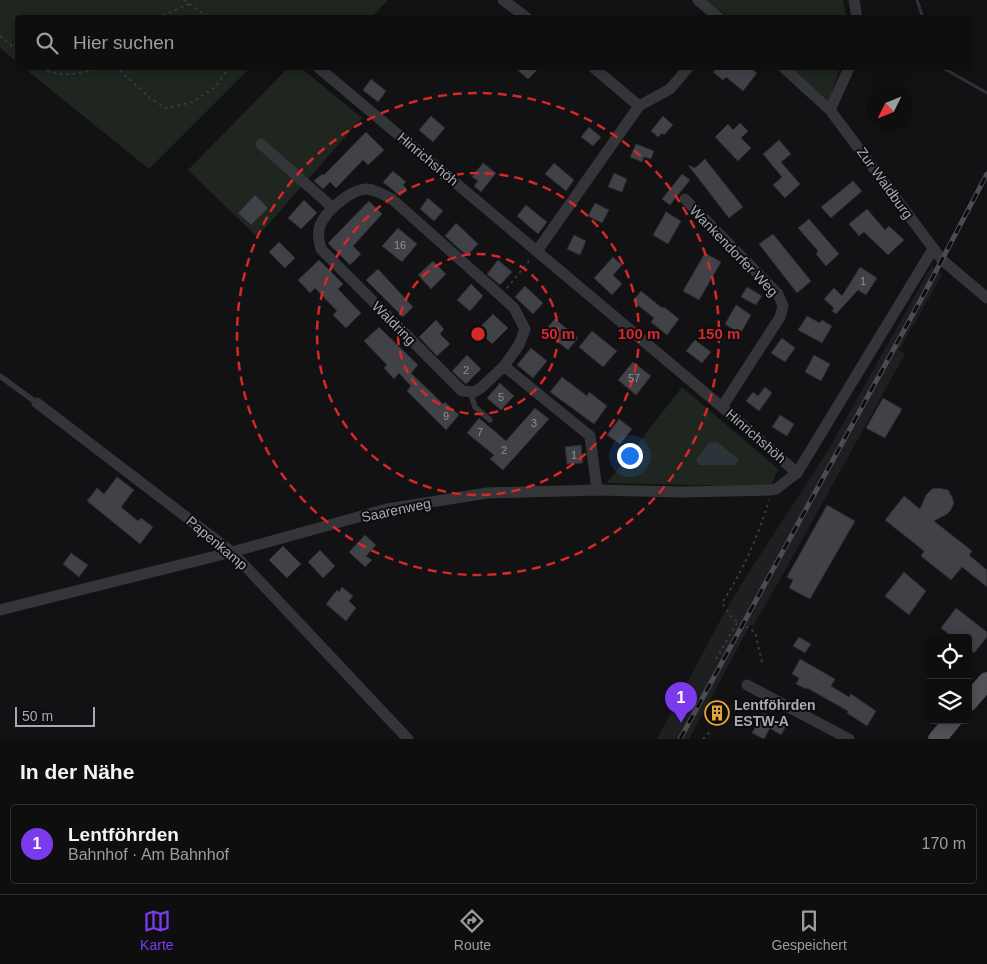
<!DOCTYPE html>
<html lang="de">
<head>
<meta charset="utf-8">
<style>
	:root { --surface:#0e0e0f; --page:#1c1c1d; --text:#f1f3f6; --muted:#9b9c9e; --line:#2e2e2f; --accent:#7c3aed }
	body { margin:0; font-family:Arial,sans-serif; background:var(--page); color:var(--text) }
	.controls { position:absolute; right:15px; bottom:15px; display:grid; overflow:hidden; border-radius:5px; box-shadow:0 2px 12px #0003 }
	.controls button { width:45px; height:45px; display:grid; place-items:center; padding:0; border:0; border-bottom:1px solid var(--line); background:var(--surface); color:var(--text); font:25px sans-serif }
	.compass { position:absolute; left:867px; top:85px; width:45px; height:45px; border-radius:50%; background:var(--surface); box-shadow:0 2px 12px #0003; rotate:227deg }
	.scale { position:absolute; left:15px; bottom:12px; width:80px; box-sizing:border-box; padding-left:5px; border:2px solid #a5aab3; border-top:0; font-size:14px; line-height:18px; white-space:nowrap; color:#a5aab3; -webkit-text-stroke:4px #0d0d0f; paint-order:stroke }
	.you { position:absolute; left:629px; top:455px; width:18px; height:18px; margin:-12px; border:4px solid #fff; border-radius:50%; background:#1a73e8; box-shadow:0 0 0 8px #1a73e833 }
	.badge { display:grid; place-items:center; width:32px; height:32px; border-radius:50%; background:var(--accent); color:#fff; font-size:16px; font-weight:700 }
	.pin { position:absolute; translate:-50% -41px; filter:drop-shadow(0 1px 2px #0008) }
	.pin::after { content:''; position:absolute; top:26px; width:18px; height:15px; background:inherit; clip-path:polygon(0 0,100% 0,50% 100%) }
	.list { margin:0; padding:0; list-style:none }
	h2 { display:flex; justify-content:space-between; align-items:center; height:65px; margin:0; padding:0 20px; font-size:21px }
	h2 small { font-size:16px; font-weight:400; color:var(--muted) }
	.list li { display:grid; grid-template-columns:32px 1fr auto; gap:15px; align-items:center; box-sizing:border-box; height:80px; margin:0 10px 10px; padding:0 10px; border:1px solid var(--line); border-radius:5px }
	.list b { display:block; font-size:19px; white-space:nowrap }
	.list p { margin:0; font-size:16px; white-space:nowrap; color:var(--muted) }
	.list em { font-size:16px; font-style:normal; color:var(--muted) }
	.icon { flex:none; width:28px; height:28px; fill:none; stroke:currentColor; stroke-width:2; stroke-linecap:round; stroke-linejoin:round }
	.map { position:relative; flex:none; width:987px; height:739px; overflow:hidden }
	.search { position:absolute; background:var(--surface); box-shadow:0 2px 12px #0003; left:15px; right:15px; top:15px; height:55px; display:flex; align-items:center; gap:12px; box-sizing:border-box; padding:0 18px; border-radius:5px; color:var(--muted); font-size:19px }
	.sheet { height:155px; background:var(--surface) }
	nav { display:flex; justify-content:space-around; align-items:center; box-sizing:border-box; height:70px; border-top:1px solid var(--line); background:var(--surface); font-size:14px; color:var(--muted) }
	nav a { display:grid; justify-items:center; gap:2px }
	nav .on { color:var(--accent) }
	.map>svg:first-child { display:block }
	.built { fill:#1e1f21 }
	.green { fill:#1f261f }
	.water { fill:#2c3339 }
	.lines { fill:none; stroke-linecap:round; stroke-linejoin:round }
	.stream { stroke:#2c3339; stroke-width:3 }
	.building { fill:#414247; stroke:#2c2d30 }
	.path { stroke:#3a3c3f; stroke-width:2; stroke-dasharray:2.5 4; stroke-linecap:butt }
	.lane { stroke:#343539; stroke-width:5.5 }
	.street { stroke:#343539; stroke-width:11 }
	.primary { stroke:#505257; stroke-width:18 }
	.rail-casing { stroke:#4b4d51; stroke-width:5 }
	.rail { stroke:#0d0d0f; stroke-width:3; stroke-dasharray:9; stroke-linecap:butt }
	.ring { fill:none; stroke:#d62828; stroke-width:2.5; stroke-dasharray:9 6 }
	.labels { text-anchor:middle; stroke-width:4; stroke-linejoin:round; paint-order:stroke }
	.number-label { font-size:11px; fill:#8c9098 }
	.street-label { font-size:14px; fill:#a5aab3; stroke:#0d0d0f }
	.poi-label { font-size:14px; font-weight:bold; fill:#a5aab3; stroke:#0d0d0f; text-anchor:start }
	.centre { fill:#d62828; stroke:#0d0d0f; stroke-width:2.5 }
	.ring-label { font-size:15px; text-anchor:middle; font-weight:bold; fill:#d62828; stroke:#0d0d0f; stroke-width:4; stroke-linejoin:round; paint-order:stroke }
</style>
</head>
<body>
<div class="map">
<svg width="987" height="739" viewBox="0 0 987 739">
	<rect width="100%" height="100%" fill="#121214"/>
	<!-- built -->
	<path class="built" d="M932,265l10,10 -43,75 6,4 -124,224 -28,48 -3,-1 -61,114h-32l65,-122 25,-42 82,-126z"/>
	<!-- green -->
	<g class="green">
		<path d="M0,0h388l-17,18h-353l-1,44 -17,-14z"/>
		<path d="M706,0h137l3,17h-118z"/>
		<path d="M24,68h226l-101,101z"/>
		<path d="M288,68h13l61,50 -105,119 -69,-67z"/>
		<path d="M791,68h49l-11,33 -36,-32z"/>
		<path d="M682,387l96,82 -7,18 -164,-4z"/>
	</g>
	<!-- water -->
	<path class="water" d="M717,442l22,17 -4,6h-36l-3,-5 13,-17z"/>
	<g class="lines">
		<!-- stream -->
		<g class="stream">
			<path d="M917,0l6,18"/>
			<path d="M943,68l44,25"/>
		</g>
	</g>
	<!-- building -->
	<g class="building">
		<path d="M515,68h24l-11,11z"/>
		<path d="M714,68h36l7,5 -14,18 -17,-14 -3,3 -10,-8 3,-3z"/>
		<path d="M371,79l15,12 -8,11 -15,-12z"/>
		<path d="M431,116l14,12 -12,14 -14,-12z"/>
		<path d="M663,116l10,9 -9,10 -2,-2 -4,4 -7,-6z"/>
		<path d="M740,123l8,8 -7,7 10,10 -13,13 -23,-24 13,-13 5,6z"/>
		<path d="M589,127l12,10 -8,9 -12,-9z"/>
		<path d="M366,132l18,18 -16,15 -5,-5 -27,28 -6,-6 -7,7 -9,-8 8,-7 2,1z"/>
		<path d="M779,140l12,14 -10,8 19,22 -15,14 -12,-13 9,-8 -19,-23z"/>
		<path d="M636,144l18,7 -3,8 -7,-2 -2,5 -12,-5z"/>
		<path d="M705,159l38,48 -14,11 -41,-53 7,3z"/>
		<path d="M483,163l13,10 -15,19 -7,-6 4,-5 -6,-4z"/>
		<path d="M554,163l20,17 -8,11 -21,-17z"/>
		<path d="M393,171l13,11 -3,3 4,4 -7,7 -17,-14z"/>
		<path d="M614,173l13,6 -5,13 -14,-5z"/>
		<path d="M682,174l8,6 -20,25 -8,-6z"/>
		<path d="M853,181l9,10 -31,27 -10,-11z"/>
		<path d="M255,195l13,13 -17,17 -13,-12z"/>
		<path d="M428,198l15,13 -9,10 -14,-12z"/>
		<path d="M304,200l13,13 -16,16 -13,-11z"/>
		<path d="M369,201l13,13 -29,32 8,8 -11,11 -22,-22z"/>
		<path d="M595,203l14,7 -7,13 -14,-7z"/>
		<path d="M526,205l21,17 -9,12 -21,-18z"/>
		<path d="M867,209l18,21 4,-4 15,14 -16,15 -24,-23 -5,4 -10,-12z"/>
		<path d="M666,212l15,9 -13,23 -15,-9z"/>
		<path d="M809,219l30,35 -13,12 -10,-12 2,-3 -20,-23z"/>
		<path d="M456,223l22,21 -11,12 -22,-20z"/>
		<path d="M398,228l19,16 -15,18 -20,-16z"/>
		<path d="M773,234l38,47 -14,12 -38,-49z"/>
		<path d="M574,235l12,6 -6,14 -13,-6z"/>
		<path d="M279,242l16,16 -10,10 -16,-16z"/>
		<path d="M705,253l16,9 -22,38 -16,-9z"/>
		<path d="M613,257l9,8 -9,10 9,9 -10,11 -18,-17z"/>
		<path d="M319,260l24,24 -5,5 23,24 -15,15 -13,-13 4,-4 -22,-23 -5,5 -12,-13z"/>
		<path d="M498,260l14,12 -12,13 -13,-11z"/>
		<path d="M433,261l13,13 -15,15 -13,-14z"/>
		<path d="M860,267l17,11 -11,17 -8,-5 -22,24 -4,-3 2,-3 -10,-9 10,-11 8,8z"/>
		<path d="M378,269l35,38 -10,10 -37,-37z"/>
		<path d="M471,284l12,12 -13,15 -13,-11z"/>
		<path d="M525,286l18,17 -10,11 -18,-17z"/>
		<path d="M747,287l15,9 -6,9 -15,-8z"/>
		<path d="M641,291l21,17 2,-1 15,12 -12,16 -16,-13 3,-4 -21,-17z"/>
		<path d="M736,305l15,10 -11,19 -15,-10z"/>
		<path d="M493,314l15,14 -16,16 -15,-14z"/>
		<path d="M807,316l13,7 2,-3 10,6 -10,17 -24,-13z"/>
		<path d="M555,319l23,19 -10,12 -24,-19z"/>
		<path d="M436,320l8,9 -4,5 10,10 -13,12 -18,-19z"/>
		<path d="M379,327l39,38 -7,8 32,31 2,-2 14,13 -13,15 -39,-39 4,-5 -12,-13 -5,6 -10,-11 3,-3 -23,-24z"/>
		<path d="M592,331l25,20 -14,16 -24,-20z"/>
		<path d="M782,338l13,10 -10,14 -14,-9z"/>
		<path d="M695,340l16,12 -9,11 -16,-12z"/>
		<path d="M531,348l16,13 -14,17 -16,-13z"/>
		<path d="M467,355l14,14 -15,15 -14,-13z"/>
		<path d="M814,355l16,9 -9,17 -16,-9z"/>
		<path d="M633,362l18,14 -15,19 -18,-15z"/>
		<path d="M562,377l25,19 2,-4 18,14 -13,18 -44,-32z"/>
		<path d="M500,383l14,13 -13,14 -14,-12z"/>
		<path d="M765,387l7,6 -13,18 -13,-10 7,-9 5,4z"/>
		<path d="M883,398l19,11 -17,29 -19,-10z"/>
		<path d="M535,408l14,11 -46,51 -13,-11 4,-4 -27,-22 12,-15 27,23z"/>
		<path d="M780,415l14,9 -7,12 -15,-9z"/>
		<path d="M619,419l13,10 -12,15 -13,-9z"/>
		<path d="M581,445l2,18 -16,1 -2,-17z"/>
		<path d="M117,477l17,13 -13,17 17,14 3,-3 12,9 -13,17 -53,-43 10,-13 7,6z"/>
		<path d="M938,488l10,2 4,7 2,6 -3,7 -4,4 -13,7 38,30 -3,4 18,15v17l-25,-20 -11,13 -30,-24 3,-5 -39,-31 19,-24 16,13 6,-14 6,-6z"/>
		<path d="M827,505l28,16 -45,78 -21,-11 4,-8 -6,-3z"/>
		<path d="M365,535l11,10 -10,11 6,4 -7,7 -16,-15z"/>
		<path d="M283,546l18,18 -14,14 -18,-18z"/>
		<path d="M320,550l15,16 -12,12 -15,-16z"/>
		<path d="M71,553l17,12 -9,12 -16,-13z"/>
		<path d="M904,572l22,19 -17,24 -24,-19z"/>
		<path d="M342,587l11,9 -4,5 7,7 -10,13 -20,-17 11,-14 2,2z"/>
		<path d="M956,608l31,24v5l-13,16 -6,-4v-11h-14l-13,-10z"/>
		<path d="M799,637l12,7 -6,9 -12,-7z"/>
		<path d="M800,659l35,20 -4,7 18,11 2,-3 25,17 -9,15 -20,-13 1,-2 -41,-23 -1,1 -10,-5 3,-6 -7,-4z"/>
		<path d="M763,713l23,13 -5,9 -11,-7 -6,11 -12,-6z"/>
	</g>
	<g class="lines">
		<!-- path -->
		<g class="path">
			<path d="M184,0l25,18"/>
			<path d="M157,18l32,-14"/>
			<path d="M0,36l18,15"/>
			<path d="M41,68c20,10 38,6 58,0"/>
			<path d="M114,68l4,1 33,30 15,9 27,-6 22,-15 14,-19"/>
			<path d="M507,288l22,-27"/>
			<path d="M716,659l22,-38"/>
			<path d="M762,662l-7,-30 -23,-14 -10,-15c21,-33 36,-66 47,-103"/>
			<path d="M703,739l7,-7"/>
		</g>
		<!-- lane -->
		<g class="lane">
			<path d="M0,376l37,27"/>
			<path d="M470,392l5,15 15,13"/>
		</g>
		<!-- street -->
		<g class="street">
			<path d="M503,0l24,18"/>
			<path d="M698,0l21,18"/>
			<path d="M854,0l3,18"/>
			<path d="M319,68l403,339 75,66"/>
			<path d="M594,68l45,38"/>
			<path d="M784,68l46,42 112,150 45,38"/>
			<path d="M830,110l19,-42"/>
			<path d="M261,144l71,63"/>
			<path d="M685,199l93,95 5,12 -3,11 -58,90"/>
			<path d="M537,251l102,-145 31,-17 18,-21"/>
			<path d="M504,366l15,-21 6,-16 -11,-21 -13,-12 -109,-97c-8,-4 -15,-9 -25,-10 -16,0 -42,22 -47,37 -3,8 -1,15 1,23l141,142 12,1 8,-5 22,-21 86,70 7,54"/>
			<path d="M37,403l195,149 176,187"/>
			<path d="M0,610l232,-58 155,-43 100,-16 110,-3 86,2 87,-2 6,-1 21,-16 136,-224"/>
			<path d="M747,685l102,54"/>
		</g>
		<!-- primary -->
		<g class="primary">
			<path d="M968,703l19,-22"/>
			<path d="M937,739l16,-19"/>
		</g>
		<!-- rail casing -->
		<g class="rail-casing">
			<path id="rail" d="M680,739l245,-447 62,-118"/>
		</g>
		<!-- rail -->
		<use href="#rail" class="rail"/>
	</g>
	<!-- distance rings -->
	<g class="ring">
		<circle cx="478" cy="334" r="80"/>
		<circle cx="478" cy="334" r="161"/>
		<circle cx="478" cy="334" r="241"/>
	</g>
	<!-- icons -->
	<defs>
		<g id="building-ring" transform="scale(1.25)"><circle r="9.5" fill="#0d0d0f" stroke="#e6a539" stroke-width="1.5"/><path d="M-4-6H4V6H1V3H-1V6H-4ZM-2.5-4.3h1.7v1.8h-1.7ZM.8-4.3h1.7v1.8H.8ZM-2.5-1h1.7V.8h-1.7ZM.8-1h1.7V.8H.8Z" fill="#e6a539"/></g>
	</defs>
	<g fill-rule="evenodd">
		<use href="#building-ring" x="717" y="713"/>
	</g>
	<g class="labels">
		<!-- number labels -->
		<g class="number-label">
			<text x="400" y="249">16</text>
			<text x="863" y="285">1</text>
			<text x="466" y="374">2</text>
			<text x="634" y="382">57</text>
			<text x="501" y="401">5</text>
			<text x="446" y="420">9</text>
			<text x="534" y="427">3</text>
			<text x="480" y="436">7</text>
			<text x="504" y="454">2</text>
			<text x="574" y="459">1</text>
		</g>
		<!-- street labels -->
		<g class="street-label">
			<text transform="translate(428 159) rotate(40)" y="5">Hinrichshöh</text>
			<text transform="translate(885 183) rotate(54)" y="5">Zur Waldburg</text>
			<text transform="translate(734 251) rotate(46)" y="5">Wankendorfer Weg</text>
			<text transform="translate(394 323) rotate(45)" y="5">Waldring</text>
			<text transform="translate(756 436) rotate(41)" y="5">Hinrichshöh</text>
			<text transform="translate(396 510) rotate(-12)" y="5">Saarenweg</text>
			<text transform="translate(217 543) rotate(40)" y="5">Papenkamp</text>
		</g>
		<!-- poi labels -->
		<g class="poi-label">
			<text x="734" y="710">Lentföhrden<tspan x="734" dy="16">ESTW-A</tspan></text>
		</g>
	</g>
	<circle cx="478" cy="334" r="8" class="centre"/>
	<g class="ring-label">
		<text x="558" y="339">50 m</text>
		<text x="639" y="339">100 m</text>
		<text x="719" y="339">150 m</text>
	</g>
</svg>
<div class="controls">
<button><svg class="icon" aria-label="locate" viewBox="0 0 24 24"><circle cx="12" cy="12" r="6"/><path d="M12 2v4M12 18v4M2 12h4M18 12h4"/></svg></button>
<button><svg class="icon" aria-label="layers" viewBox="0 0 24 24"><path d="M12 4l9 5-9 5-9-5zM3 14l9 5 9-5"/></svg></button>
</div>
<svg class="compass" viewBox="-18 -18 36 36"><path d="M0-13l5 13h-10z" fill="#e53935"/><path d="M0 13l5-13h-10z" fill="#9b9c9e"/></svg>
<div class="scale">50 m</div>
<div class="you"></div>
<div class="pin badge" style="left:681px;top:723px">1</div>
<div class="search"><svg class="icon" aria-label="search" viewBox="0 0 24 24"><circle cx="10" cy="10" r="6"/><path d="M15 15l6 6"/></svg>Hier suchen</div>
</div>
<section class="sheet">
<h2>In der Nähe<small></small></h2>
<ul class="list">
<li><span class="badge">1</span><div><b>Lentföhrden</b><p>Bahnhof · Am Bahnhof</p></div><em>170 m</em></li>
</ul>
</section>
<nav>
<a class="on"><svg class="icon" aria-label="map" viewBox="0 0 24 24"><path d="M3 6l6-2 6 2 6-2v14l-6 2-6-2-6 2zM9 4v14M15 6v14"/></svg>Karte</a>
<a><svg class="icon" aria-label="directions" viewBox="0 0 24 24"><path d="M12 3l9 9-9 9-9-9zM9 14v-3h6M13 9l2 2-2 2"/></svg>Route</a>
<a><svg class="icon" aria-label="saved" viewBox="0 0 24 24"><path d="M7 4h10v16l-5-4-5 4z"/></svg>Gespeichert</a>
</nav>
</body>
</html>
